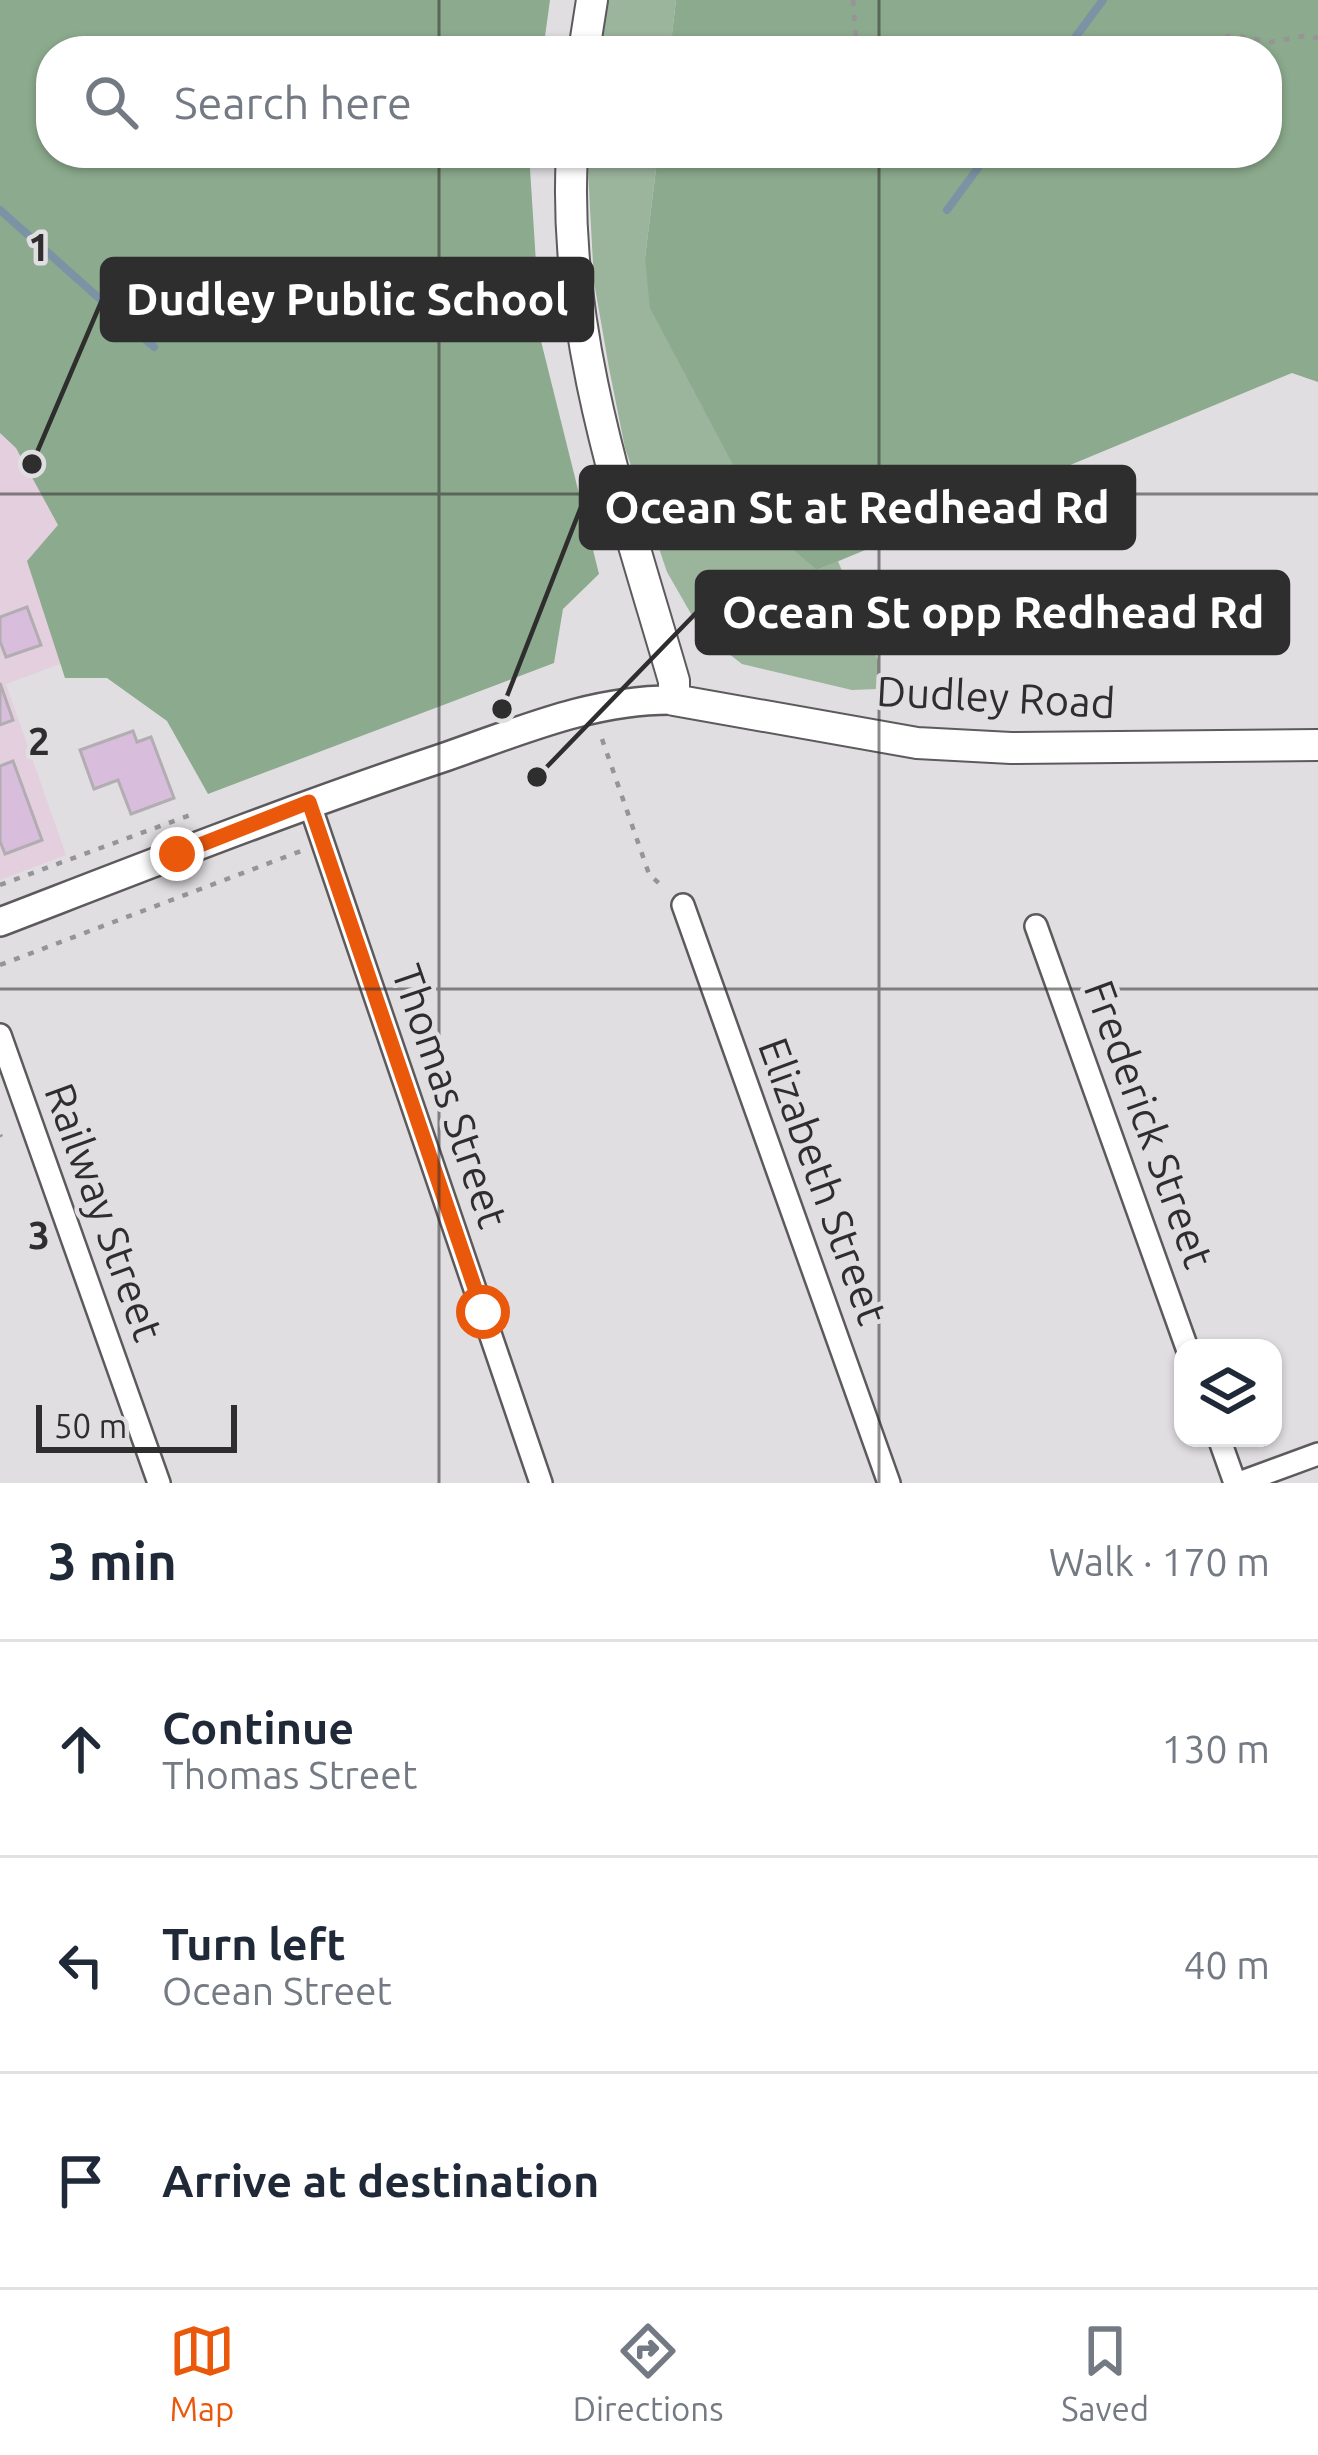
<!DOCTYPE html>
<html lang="en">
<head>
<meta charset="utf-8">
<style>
	:root { --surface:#fff; --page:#f2f2f3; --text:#1f2937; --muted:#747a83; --line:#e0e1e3; --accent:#ea580c }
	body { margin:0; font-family:Ubuntu,sans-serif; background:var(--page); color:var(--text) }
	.controls { position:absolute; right:36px; bottom:36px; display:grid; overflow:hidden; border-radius:24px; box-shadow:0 3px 9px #0004 }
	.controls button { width:108px; height:108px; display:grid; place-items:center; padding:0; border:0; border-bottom:3px solid var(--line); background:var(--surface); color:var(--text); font:60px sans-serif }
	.scale { position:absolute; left:36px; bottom:30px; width:201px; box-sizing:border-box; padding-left:12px; border:6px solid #2f2e2f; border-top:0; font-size:33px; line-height:42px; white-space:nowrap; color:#2f2e2f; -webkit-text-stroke:9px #e1dee2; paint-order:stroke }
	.stop { position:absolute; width:36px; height:36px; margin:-27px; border:9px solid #ea580c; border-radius:50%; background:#fff }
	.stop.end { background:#ea580c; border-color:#fff; box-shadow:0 3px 12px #0008 }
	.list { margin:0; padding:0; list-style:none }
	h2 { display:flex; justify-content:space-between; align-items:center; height:156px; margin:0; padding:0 48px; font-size:51px }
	h2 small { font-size:39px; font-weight:400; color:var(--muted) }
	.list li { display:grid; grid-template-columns:78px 1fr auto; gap:36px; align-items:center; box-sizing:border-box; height:216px; padding:0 48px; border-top:3px solid var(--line) }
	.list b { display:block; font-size:45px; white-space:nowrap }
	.list p { margin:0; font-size:39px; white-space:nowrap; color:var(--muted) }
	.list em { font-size:39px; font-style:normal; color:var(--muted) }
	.icon { flex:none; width:66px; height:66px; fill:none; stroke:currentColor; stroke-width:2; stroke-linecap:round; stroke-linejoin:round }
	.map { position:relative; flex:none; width:1318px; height:1483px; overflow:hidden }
	.search { position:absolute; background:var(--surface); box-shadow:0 3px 9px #0004; left:36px; right:36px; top:36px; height:132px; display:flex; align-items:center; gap:30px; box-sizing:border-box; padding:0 42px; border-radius:48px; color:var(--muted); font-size:45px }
	.sheet { height:804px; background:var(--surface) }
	nav { display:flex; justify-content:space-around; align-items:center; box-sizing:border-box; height:168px; border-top:3px solid var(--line); background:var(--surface); font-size:33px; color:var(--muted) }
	nav a { display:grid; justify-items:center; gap:6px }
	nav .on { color:var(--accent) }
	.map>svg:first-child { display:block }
	.education { fill:#e3cfdd }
	.green { fill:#9bb49c }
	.forest { fill:#8caa8d }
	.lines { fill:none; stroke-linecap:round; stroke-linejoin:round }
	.stream { stroke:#7b93a5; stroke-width:8 }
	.building { fill:#d9bddc; stroke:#b1adb1; stroke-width:3 }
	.minor-casing { stroke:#5d5a5d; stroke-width:26 }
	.tertiary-casing { stroke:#5d5a5d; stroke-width:32 }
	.secondary-casing { stroke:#5d5a5d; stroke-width:34 }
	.path { stroke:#969496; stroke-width:4.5; stroke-dasharray:6 9; stroke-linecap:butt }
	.minor { stroke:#fff; stroke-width:21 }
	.tertiary { stroke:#fff; stroke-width:27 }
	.secondary { stroke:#fff; stroke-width:30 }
	.route { stroke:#ea580c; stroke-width:15 }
	.grid { fill:none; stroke:#2f2e2f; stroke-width:3; stroke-opacity:0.55 }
	.labels { text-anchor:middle; stroke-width:9; stroke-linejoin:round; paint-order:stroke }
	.street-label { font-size:42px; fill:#2f2e2f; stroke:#e1dee2 }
	.grid-label { font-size:39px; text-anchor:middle; font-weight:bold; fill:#2f2e2f; stroke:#e1dee2; stroke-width:9; stroke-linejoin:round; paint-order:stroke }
	.leader { fill:none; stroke:#2f2e2f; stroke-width:4.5 }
	.callout-dot { fill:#2f2e2f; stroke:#e1dee2; stroke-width:4.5 }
	.callout { fill:#2f2e2f; stroke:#2f2e2f; stroke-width:4.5 }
	.callout-label { font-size:45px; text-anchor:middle; font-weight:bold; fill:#fff }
</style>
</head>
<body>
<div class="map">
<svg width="1318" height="1483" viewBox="0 0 1318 1483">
	<rect width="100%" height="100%" fill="#e1dee2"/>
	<!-- education -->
	<path class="education" d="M0,290l128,349 -122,45 60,171 -66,25z"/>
	<!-- green -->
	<g class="green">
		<path d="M607,0h69l-6,51h-74z"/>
		<path d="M587,153h71l-13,105 172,312 21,-9 40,99v29l-26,1 -110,-26 -40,-31 -35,-61 -42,-124 -16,-80 -15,-86z"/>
	</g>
	<!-- forest -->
	<g class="forest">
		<path d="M0,0h550l-7,51h-492v102h478l12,188 58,233 -36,35 -9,54 -346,131 -41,-73 -60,-43h-42l-38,-117 31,-36 -42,-77 -16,-15z"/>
		<path d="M676,0h642v382l-26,-9 -475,197 -52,-45 -115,-217 -5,-50 13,-105h609v-102h-597z"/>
	</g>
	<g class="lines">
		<!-- stream -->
		<g class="stream">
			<path d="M1065,51l38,-51"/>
			<path d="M0,210l154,137"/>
			<path d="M947,210l42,-57"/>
		</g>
	</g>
	<!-- building -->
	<g class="building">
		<path d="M27,607l14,38 -35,12 -6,-16v-24z"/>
		<path d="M0,683l13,37 -13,5z"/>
		<path d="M133,731l4,11 14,-5 23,61 -43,16 -13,-34 -24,9 -14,-39z"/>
		<path d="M13,761l29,79 -37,14 -5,-13v-75z"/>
	</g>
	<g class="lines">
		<!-- minor casing -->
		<g class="minor-casing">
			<g id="minor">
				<path d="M309,802l232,681"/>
				<path d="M683,905l206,578"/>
				<path d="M1036,926l151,422"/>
				<path d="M0,1035l159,448"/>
				<path d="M1219,1438l16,45"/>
				<path d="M1239,1483l79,-29"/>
			</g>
		</g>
		<!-- tertiary casing -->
		<g class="tertiary-casing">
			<path id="tertiary" d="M0,922c148,-57 295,-115 445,-165 75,-26 148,-58 229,-57"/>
		</g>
		<!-- secondary casing -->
		<g class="secondary-casing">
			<g id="secondary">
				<path d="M584,51l8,-51"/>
				<path d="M572,153c-10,183 52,355 102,528v19l243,43 94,5 307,-3"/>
			</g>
		</g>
		<!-- path -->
		<g class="path">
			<path d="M853,0l4,51"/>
			<path d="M1182,51l49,-16 40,7 33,-6 14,2"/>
			<path d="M941,153c25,18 79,10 107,0"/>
			<path d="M602,739l47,135 16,15"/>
			<path d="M0,885l193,-71"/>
			<path d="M0,965l301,-114"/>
			<path d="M0,1135l1,2"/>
		</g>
		<!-- minor -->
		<use href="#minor" class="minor"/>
		<!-- tertiary -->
		<use href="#tertiary" class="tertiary"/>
		<!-- secondary -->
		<use href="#secondary" class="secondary"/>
	</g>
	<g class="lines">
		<!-- route -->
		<path class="route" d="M177,854l132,-52 174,510"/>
	</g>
	<!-- grid -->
	<path class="grid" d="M439,0v51M879,0v51M439,153v1330M879,153v1330M0,494h1318M0,989h1318"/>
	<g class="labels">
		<!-- street labels -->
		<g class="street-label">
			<text transform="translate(996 697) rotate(3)" y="15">Dudley Road</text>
			<text transform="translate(450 1096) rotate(71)" y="15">Thomas Street</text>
			<text transform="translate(1149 1124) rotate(70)" y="15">Frederick Street</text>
			<text transform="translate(823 1181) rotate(70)" y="15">Elizabeth Street</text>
			<text transform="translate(104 1212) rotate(70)" y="15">Railway Street</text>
		</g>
	</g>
	<g class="grid-label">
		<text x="39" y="261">1</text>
		<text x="39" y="755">2</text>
		<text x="39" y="1249">3</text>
	</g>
	<!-- callouts -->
	<path class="leader" d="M32 464L102 300M502 709L581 507M537 777L697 612"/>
	<g class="callout-dot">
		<circle cx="32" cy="464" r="12"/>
		<circle cx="502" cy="709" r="12"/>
		<circle cx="537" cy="777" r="12"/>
	</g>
	<g class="callout">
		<rect x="102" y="259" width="490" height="81" rx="12"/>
		<rect x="581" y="467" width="553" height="81" rx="12"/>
		<rect x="697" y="572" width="591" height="81" rx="12"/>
	</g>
	<g class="callout-label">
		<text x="347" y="315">Dudley Public School</text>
		<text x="857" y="523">Ocean St at Redhead Rd</text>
		<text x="993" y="628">Ocean St opp Redhead Rd</text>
	</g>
</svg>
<div class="controls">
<button><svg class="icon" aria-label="layers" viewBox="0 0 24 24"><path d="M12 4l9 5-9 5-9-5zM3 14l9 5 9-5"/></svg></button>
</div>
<div class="scale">50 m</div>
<div class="stop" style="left:483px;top:1312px"></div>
<div class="stop end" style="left:177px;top:854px"></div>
<div class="search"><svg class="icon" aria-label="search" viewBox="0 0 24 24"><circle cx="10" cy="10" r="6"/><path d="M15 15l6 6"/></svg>Search here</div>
</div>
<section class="sheet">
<h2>3 min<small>Walk · 170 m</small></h2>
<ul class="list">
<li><svg class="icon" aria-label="ahead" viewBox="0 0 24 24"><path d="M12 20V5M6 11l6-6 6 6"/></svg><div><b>Continue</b><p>Thomas Street</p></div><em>130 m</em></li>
<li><svg class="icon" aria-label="left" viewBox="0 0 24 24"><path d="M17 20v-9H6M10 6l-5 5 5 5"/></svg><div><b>Turn left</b><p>Ocean Street</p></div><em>40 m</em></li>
<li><svg class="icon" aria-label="arrive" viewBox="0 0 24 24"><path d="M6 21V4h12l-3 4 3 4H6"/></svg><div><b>Arrive at destination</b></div></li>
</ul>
</section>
<nav>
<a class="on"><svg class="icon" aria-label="map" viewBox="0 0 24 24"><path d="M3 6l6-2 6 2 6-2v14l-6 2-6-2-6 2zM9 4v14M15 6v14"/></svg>Map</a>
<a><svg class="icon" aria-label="directions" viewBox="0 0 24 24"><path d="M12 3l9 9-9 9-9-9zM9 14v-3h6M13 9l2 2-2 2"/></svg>Directions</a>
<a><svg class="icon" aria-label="saved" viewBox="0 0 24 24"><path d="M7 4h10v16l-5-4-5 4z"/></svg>Saved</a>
</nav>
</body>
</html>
